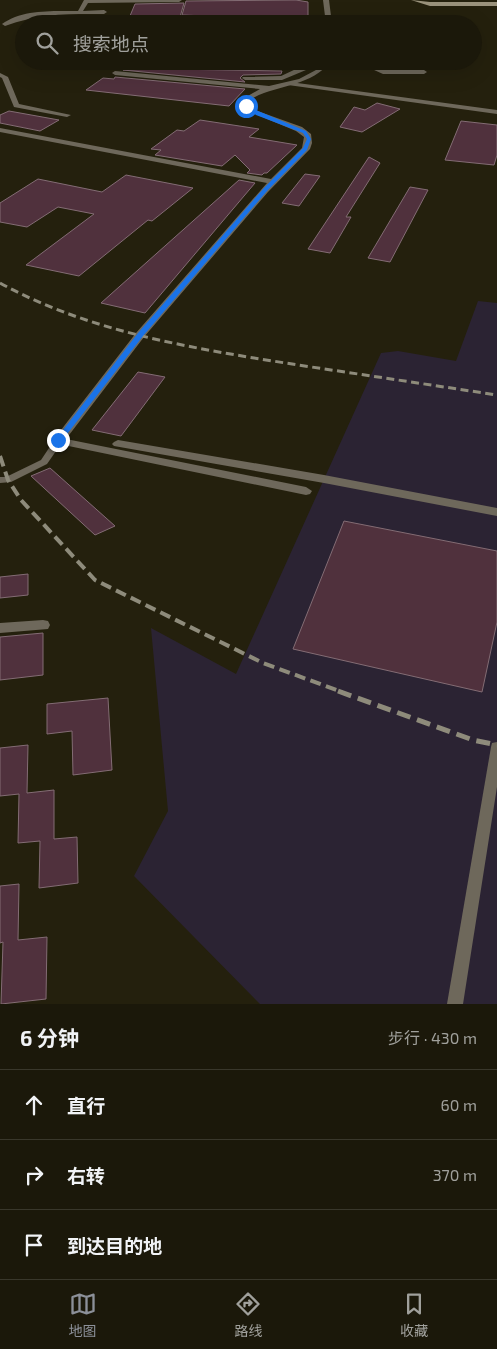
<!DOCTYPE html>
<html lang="zh">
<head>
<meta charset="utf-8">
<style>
	:root { --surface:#1b180a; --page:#282518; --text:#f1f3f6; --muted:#a0a09c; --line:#39372b; --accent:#8c9099 }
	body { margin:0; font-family:"Exo 2","Noto Sans SC",sans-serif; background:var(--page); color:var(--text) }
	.stop { position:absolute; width:15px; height:15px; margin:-11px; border:4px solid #1a73e8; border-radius:50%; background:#fff }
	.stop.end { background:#1a73e8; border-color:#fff; box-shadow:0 1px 5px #0008 }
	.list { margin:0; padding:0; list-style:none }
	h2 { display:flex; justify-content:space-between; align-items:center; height:65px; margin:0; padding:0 20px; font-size:21px }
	h2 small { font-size:16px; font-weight:400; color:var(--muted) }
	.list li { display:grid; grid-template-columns:32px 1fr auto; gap:15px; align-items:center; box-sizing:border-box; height:70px; padding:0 20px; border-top:1px solid var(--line) }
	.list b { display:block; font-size:19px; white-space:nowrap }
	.list em { font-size:16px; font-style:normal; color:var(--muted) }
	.icon { flex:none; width:28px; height:28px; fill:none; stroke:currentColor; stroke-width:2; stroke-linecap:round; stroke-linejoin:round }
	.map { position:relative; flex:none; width:497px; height:1004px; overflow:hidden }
	.search { position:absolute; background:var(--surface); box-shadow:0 5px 20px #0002; left:15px; right:15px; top:15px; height:55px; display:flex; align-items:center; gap:12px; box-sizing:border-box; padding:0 18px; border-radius:28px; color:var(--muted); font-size:19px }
	.sheet { height:275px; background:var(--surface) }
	nav { display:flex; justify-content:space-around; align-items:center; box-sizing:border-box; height:70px; border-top:1px solid var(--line); background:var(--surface); font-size:14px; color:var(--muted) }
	nav a { display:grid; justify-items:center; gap:2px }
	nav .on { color:var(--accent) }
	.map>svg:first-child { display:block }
	.industrial { fill:#2b2333 }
	.building { fill:#50313d; stroke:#836c74 }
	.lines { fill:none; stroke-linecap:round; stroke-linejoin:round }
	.lane { fill:#6e685b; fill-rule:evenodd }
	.street { fill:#6e685b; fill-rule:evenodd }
	.secondary { fill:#9a927c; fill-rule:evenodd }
	.rail-far2 { stroke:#8e8b7b; stroke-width:3; stroke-dasharray:8 4.5; stroke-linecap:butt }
	.rail-far1 { stroke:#8e8b7b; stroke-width:4; stroke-dasharray:11 5.5; stroke-linecap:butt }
	.rail { stroke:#8e8b7b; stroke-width:5; stroke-dasharray:14 7; stroke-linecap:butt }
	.route { fill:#1a73e8 }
</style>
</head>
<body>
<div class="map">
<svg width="497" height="1004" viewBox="0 0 497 1004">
	<rect width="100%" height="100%" fill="#24200d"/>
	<!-- industrial -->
	<path class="industrial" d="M478,301l19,2v701h-237l-126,-128 34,-65 -17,-183 85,46 145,-321 17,-2 58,10z"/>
	<!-- building -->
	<g class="building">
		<path d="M296,0l12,2v22h-54l1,-6 -73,-3 4,-14z"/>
		<path d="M184,3l-6,21 -51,-1 8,-19z"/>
		<path d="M170,69l112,2 -1,3 -38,1 -3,3 5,4 -122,-12z"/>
		<path d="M115,77l130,12 -16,17 -143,-16 17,-12 11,1z"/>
		<path d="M377,103l23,6 -38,23 -22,-5 14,-20 11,3z"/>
		<path d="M9,111l50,9 -19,11 -40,-8v-8z"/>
		<path d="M200,120l59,9 -10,8 48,8 -30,28h-3l-2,2 -15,-2 3,-3 -15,-15 -13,11 -67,-11 6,-5 -10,-1 26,-19 7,1z"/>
		<path d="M461,121l36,4v30l-3,10 -49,-5z"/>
		<path d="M369,157l11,6 -34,54h5l-21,36 -22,-4z"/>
		<path d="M305,174l15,2 -21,30 -17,-3z"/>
		<path d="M126,175l67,13 -41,33 -4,-1 -69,56 -53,-11 68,-51 -36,-7 -31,20 -27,-5v-19l38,-24 64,13z"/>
		<path d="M239,180l16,3 -110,130 -44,-10z"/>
		<path d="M410,187l18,3 -38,72 -22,-4z"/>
		<path d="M138,372l27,5 -44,59 -29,-6z"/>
		<path d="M50,468l65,58 -20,9 -64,-59z"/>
		<path d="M344,521l153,30v71l-15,70 -189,-43z"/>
		<path d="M28,574v21l-28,3v-21z"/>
		<path d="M43,633v42l-43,5v-43z"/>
		<path d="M108,698l4,72 -39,5 -1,-44 -25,3v-30z"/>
		<path d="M28,745l-1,48 27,-3v49l23,-2 1,46 -39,5 1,-47 -22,2 1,-49 -19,2v-48z"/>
		<path d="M19,884l-1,56 29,-3 -1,62 -45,5 2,-62 -3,1v-57z"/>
	</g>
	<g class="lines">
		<!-- lane -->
		<g class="lane">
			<path d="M290,82l207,28v4l-209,-29 -1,-1z"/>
			<path d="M58,438l5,3 -16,23 -36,18 -11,1v-6h6l35,-17 14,-21z"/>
			<path d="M497,742v45l-34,217h-16l44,-257 1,-4z"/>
		</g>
		<!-- street -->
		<g class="street">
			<path d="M84,0h98l-3,2 -91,1 -5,8 21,-1 3,2 -3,2c-36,0 -64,-1 -99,12l-3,-2c20,-15 52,-13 76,-13z"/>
			<path d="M323,0h6l3,24h-6z"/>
			<path d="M216,17l29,7 -29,-3 -32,3z"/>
			<path d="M324,61h7c-20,26 -53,23 -80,38l-1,7 2,3 50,18 9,7 1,9 -2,6 -42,43 -124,145 -78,102 240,48 6,4 -2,3 -4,1 -252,-52 -2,-2 2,-2 82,-106 131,-150 -267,-51v-4l271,51 31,-31 2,-11 -8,-6 -48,-20 -4,-4 2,-10 14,-8 -145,-14 -3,-2 3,-2 154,15 30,-7 17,-9h-10l-24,10h-37l-3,-2 1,-1 38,-1 15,-7 -126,-2 -91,2 -3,-2 3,-2 91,-2 150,3z"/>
			<path d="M354,61h9l21,9h40l3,2 -3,2h-41z"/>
			<path d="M0,73l8,4 11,27 52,11 -4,2 -53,-10 -12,-29 -2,-1z"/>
			<path d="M118,440l206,35 173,33v8l-173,-33 -210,-37 -2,-2 2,-2z"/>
			<path d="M43,620l5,1 2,4 -2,4 -48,4v-10z"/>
		</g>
		<!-- secondary -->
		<path class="secondary" d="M411,0l19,2h67v4h-67z"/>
		<!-- rail-far2 -->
		<path class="rail-far2" d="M0,283c91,50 197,66 298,82 67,10 133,20 199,30"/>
		<!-- rail-far1 -->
		<path class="rail-far1" d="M0,456l8,24 13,20 74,80 168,83 79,29"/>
		<!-- rail -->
		<path class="rail" d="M338,691l135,49 24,5"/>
	</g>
	<!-- route -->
	<path class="route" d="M244,105l62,26 5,8 -4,11 -40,41 -124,145 -82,106h-5v-3l82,-106 125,-144 40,-41 4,-9 -4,-6 -47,-18z"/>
</svg>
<div class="stop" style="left:246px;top:106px"></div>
<div class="stop end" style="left:58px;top:440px"></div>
<div class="search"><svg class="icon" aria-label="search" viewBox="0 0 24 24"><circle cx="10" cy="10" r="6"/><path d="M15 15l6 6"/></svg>搜索地点</div>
</div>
<section class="sheet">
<h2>6 分钟<small>步行 · 430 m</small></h2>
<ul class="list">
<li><svg class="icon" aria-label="ahead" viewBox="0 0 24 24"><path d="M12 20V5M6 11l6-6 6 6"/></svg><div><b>直行</b></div><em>60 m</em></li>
<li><svg class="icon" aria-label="right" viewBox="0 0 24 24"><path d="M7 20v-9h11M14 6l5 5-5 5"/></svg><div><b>右转</b></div><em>370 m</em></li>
<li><svg class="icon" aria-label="arrive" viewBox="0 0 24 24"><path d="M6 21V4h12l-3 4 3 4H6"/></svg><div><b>到达目的地</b></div></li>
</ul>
</section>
<nav>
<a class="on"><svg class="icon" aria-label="map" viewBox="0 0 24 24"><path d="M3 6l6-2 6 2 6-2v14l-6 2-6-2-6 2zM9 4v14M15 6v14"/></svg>地图</a>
<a><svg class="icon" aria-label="directions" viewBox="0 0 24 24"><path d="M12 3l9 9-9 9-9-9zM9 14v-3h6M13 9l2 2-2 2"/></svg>路线</a>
<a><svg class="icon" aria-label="saved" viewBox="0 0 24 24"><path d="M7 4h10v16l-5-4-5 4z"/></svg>收藏</a>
</nav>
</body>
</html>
